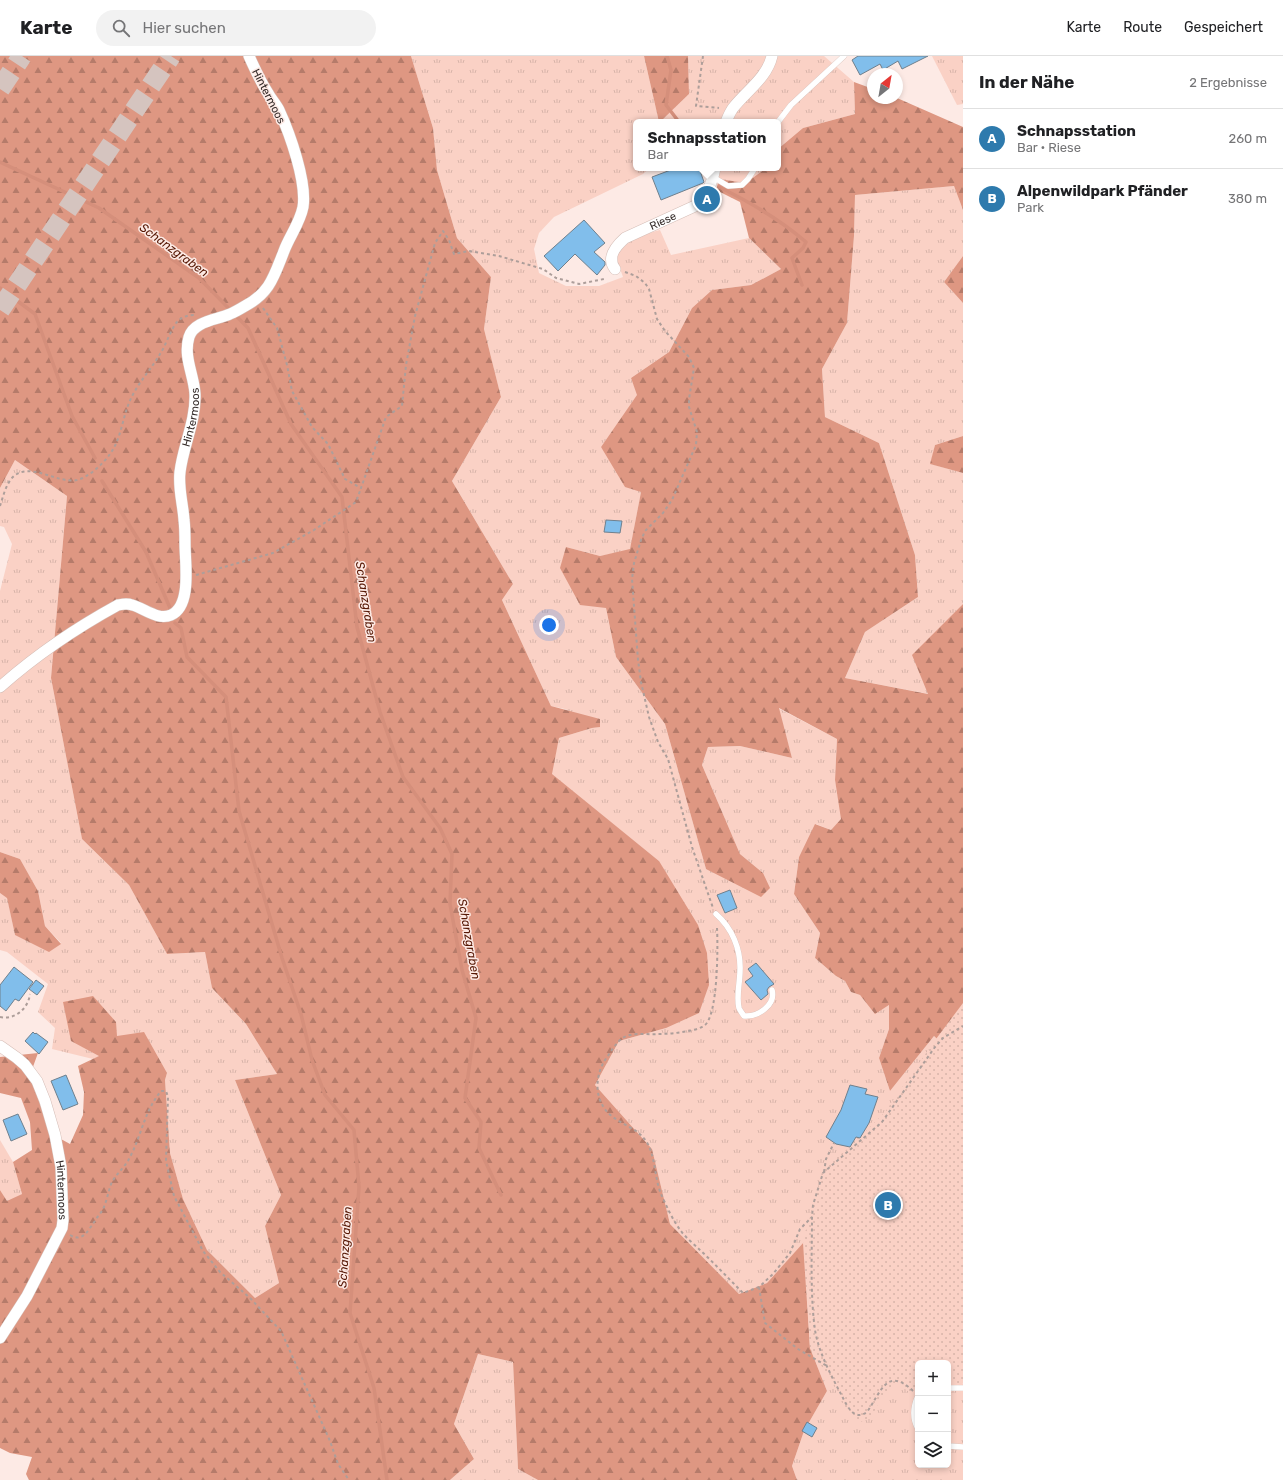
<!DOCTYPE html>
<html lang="de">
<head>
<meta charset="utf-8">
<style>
	:root { --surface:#fff; --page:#f2f2f2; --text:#202124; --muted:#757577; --line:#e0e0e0; --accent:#2e7aad }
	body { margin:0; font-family:Rubik,sans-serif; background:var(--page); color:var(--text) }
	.controls { position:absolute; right:12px; bottom:12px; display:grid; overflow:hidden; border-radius:6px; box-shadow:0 2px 6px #0003 }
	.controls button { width:36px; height:36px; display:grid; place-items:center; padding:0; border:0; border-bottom:1px solid var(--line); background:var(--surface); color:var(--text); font:20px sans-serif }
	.compass { position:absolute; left:867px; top:12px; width:36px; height:36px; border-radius:50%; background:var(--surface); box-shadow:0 2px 6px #0003; rotate:31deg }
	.you { position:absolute; left:549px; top:569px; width:14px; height:14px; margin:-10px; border:3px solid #fff; border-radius:50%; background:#1a73e8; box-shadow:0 0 0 6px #1a73e833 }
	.badge { display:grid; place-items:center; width:26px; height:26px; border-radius:50%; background:var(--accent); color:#fff; font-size:13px; font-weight:700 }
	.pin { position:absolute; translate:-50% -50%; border:2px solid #fff; box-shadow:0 1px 4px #0006 }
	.popup { position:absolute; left:633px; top:63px; width:148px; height:52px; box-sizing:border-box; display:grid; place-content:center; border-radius:6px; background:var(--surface); filter:drop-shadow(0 1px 3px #0005); font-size:13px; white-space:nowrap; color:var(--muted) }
	.popup b { font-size:15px; color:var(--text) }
	.popup::after { content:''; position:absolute; left:50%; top:100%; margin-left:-8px; border:8px solid transparent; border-top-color:var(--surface) }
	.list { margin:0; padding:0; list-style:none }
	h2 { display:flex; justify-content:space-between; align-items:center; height:52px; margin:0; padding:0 16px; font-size:17px }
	h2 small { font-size:13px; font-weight:400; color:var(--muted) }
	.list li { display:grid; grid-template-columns:26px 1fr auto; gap:12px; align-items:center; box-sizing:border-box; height:60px; padding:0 16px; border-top:1px solid var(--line) }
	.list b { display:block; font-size:15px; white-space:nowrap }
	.list p { margin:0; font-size:13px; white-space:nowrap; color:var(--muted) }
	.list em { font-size:13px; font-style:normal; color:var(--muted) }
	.icon { flex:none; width:22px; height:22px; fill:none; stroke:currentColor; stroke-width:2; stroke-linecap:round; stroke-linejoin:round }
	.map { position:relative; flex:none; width:963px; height:1424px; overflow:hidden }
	header { display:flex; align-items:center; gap:24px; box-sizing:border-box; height:56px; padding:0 20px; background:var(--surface); border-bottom:1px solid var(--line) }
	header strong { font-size:19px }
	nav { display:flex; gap:22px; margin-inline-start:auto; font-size:14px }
	.search { width:280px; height:36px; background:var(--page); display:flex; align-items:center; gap:10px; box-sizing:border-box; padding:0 14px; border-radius:22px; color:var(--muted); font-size:15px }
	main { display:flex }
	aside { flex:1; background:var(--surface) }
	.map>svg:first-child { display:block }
	.grass { fill:url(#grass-tufts); fill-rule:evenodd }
	.forest { fill:url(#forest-firs) }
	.park { fill:url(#park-dots) }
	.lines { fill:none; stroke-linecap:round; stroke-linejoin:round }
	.stream { stroke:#d58f7b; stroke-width:3.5 }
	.building { fill:#81beeb; stroke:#6f808d }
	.highway-tunnel { stroke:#d5c4bf; stroke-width:20; stroke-dasharray:20 10; stroke-linecap:butt }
	.lane-casing { stroke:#d5beb7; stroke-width:6 }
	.street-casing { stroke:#d5beb7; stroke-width:12 }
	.path { stroke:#ad9e9a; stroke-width:2; stroke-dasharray:3 3; stroke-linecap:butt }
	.lane { stroke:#fff; stroke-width:5.5 }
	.street { stroke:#fff; stroke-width:11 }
	.labels { text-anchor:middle; stroke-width:3; stroke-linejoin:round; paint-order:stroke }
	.street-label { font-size:11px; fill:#332a28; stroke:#fdeae5 }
	.water-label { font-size:12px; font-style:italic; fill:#571805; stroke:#fdeae5 }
</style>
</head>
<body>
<header>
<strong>Karte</strong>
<div class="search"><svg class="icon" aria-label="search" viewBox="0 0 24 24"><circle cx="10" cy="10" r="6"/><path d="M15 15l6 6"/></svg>Hier suchen</div>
<nav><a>Karte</a><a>Route</a><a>Gespeichert</a></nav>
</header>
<main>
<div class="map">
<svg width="963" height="1424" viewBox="0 0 963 1424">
	<defs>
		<pattern id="grass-tufts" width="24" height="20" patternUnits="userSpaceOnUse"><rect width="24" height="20" fill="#fad1c5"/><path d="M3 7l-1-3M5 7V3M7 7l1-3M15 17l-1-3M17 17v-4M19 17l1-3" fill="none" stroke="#d7b4a9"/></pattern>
		<pattern id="forest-firs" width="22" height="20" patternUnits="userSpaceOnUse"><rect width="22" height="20" fill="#de9782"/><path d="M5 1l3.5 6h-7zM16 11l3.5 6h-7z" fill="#b57b6a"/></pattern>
		<pattern id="park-dots" width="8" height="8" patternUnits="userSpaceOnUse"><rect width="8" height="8" fill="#fad1c5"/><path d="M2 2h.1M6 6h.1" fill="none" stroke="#d7b4a9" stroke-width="1.8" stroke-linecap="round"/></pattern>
	</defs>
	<rect width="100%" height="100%" fill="#fdeae5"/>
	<!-- grass -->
	<g class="grass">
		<path d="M411,0h233l15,66h-23v46h14l-7,6 -89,43 -15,16 -5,16 5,24 27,13h33l24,-9 -5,-14v-10c15,-16 21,-17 42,-23l11,25 78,-17 32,31 -30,16 -39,5 -20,18 -23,44 -38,26 7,17 -37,52 40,45 -11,58 -30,6 -34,-9 40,61 10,49 49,67 41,145 57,4 -23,-19 -38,-89 6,-18 32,-1 52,12 -14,-50 59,31 -2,41 7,39 -11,11 -15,-6 -17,33 -5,37 26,39 -5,25 21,18 9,5 6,11 9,3 15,18 14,-8v24l-10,29 11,33 44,-55 29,28v286l-2,30 2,4v96h-166l-5,-14 12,-35 23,-40 -17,-43 -7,-104 -36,39 -28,11 -69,-70 -18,-75 -57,-64 24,-44 47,-13 -7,-167 -108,-87 8,-36 33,-10 7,-1 -34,-18 -14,-3 -49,-106 11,-16 -61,-103 49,-84 -17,-68 7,-52 -34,-39 -20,-68 -4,-42zM918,1307h30v102h-30z"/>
		<path d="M688,0h136l30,26 1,32 -52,14 -25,21v-27h-118l29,-28z"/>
		<path d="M932,0h31v48l-6,1z"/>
		<path d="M712,112h54l-20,15 -27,-4z"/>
		<path d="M954,130l9,24v46l-19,26 19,21v133l-28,9 -4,19 32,9v131l-50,51 16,39 -84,-16 20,-46 53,-35 -3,-42 -36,-112 -54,-26 -3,-48 25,-46 7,-87 1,-41z"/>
		<path d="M15,404l52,36 -16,182 31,161 47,46 38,69 38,-2 7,36 34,36 31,50 -42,6 46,115 -16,31 14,57 -24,15 -48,-48 -24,-51 -13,-46 -5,-73 2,-7 -67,-17 -7,3 -41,-10 3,-21 -17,-16 10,-28 -41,-32 -7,-2v-57l7,4 8,38 46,8 -16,-17 -7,-35 -18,-32 -20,-7v-261l12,-47 -8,-17 -4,-1v-38z"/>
		<path d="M0,1084l13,22 9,32 -15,8 -7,-12z"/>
		<path d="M478,1298l35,8 5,107 20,11h-88l24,-21 -20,-35z"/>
	</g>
	<!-- forest -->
	<g class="forest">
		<path d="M0,0h411l22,72 4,42 20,68 34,39 -7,52 17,68 -49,84 61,103 -11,16 49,106 49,13v8l-8,1 -33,10 -7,36 107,87 39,64 9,28 2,32 -10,28 -33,15 -47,13 -24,44 57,64 18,75 69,70 28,-11 37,-41 6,106 17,43 -23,40 -12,35 5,14h-259l-20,-11 -5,-107 -35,-8 -24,70 20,35 -24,21h-421l-3,-6 6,-17 -22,-4 -10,-5v-258l7,11 15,-7 -9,-32 19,-12 -2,-28 -9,-24 -21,-5v-36l38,-4 -8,22 20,58 20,11 13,-29 1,-23 -6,-26 21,-10 -28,-15 -8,-39 30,-6 23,26 1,14 27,-4 23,41 -2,7 5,73 13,46 24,51 48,48 24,-15 -14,-57 16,-31 -46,-115 42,-6 -31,-50 -34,-36 -7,-36 -38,2 -38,-69 -47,-46 -31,-161 16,-182 -52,-36 -15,28z"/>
		<path d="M644,0h44l1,38 -29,28h-1z"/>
		<path d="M854,26l19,7v9h24l66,29v83l-9,-24 -99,9 -1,41 -7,87 -25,46 3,48 54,26 36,112 3,42 -53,35 -20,46 83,16 -16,-39 51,-51v460l-29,-28 -44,55 -11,-33 10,-29v-24l-14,9 -15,-19 -9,-3 -6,-11 -9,-5 -21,-18 5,-25 -26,-39 5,-37 16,-33 16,6 10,-11 -6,-39 2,-41 -58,-31 13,50 -52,-12 -32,1 -6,18 38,89 23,19 7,15 -9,9 -55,-28 -41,-145 -49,-67 -10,-49 -26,-3 -20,-37 6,-21 34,9 30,-7 11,-57 -16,-5 -24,-40 36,-52 -6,-17 38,-26 23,-44 20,-18 39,-5 30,-16 -32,-31 -9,-36 -24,-12 3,-11 27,4 20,-15h12v-19l25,-21 52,-14z"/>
		<path d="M963,200v47l-19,-21z"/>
		<path d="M963,380v37l-33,-9 5,-19z"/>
		<path d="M0,796l20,7 18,32 7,35 16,18 -12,8 -34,-17 -8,-37 -7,-5z"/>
	</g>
	<!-- park -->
	<path class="park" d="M963,947v380h-15v-20h-30v26l-9,3 -9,-7 -6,-1 -15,18 -7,14 -13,7 -14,-14 -12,-25 -23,-36 -7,-105 20,-75 27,-21 6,-10h4l25,-25 48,-69z"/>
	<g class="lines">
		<!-- stream -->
		<g class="stream">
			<path d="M667,0l4,14 -5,35 13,17"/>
			<path d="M0,106l99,46 100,70 49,50 43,96 51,73 15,130 23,85 23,65 37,51 12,26 -2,50 12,66 14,48 -11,80 16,24 -2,26 22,47"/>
			<path d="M719,131c31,15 61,33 87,55l-3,6 -11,10 10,27"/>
			<path d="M0,232l35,26 37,102 23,42"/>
			<path d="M102,425l44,71 24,56"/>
			<path d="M175,567l6,5 6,29 39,40 13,114 43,147 19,56 11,46 13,35 29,35 5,57 -9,126 24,75 13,92"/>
		</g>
	</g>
	<!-- building -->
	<g class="building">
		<path d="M858,0h70l-26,13 -4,-8 -15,9 -3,-6 -20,11 -8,-15z"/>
		<path d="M676,112h23l5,14 -1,1 -42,17 -9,-23z"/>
		<path d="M584,164l21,23 -11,9 11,10v3l-8,10 -22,-21 -17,17 -14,-15z"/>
		<path d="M606,464l16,1 -2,12 -16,-1z"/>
		<path d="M730,834l7,18 -12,5 -8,-18z"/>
		<path d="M756,907l18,21 -5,3 -2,3 1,4 -7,6 -16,-18 8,-6 -5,-7z"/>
		<path d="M14,911l19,15 -14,19 -4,-2 -9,12 -6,-5v-21z"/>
		<path d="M36,924l8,6 -7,9 -8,-6z"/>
		<path d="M33,976l2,2 1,-1 12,9 -9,12 -14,-13z"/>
		<path d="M66,1019l12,29 -15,6 -12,-29z"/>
		<path d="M850,1029l17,4 -2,5 13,3 -9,26 -9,15 -4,-1 -6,10 -14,-3 -10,-7 15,-27z"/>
		<path d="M18,1058l9,20 -16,7 -8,-21z"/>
		<path d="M807,1366l10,6 -5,9 -10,-6z"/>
	</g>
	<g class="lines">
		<!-- highway-tunnel -->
		<g class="highway-tunnel">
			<path d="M0,33l22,-33"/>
			<path d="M0,254l171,-254"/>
		</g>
		<!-- lane casing -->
		<g class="lane-casing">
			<g id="lane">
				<path d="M778,66l13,-17 53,-49"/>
				<path d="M713,121l15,9 14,-1 6,-6 7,-11"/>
				<path d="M716,858c16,14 25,35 24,57 0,11 -4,26 -1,37 1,3 4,6 5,8 14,1 32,-11 28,-26"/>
				<path d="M948,1332h15"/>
				<path d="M918,1340c-5,11 -6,22 0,33"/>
				<path d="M948,1390l15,1"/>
			</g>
		</g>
		<!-- street casing -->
		<g class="street-casing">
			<g id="street">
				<path d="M726,66c2,-5 4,-10 7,-14 13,-17 34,-30 39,-52"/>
				<path id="s1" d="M615,213c-9,-12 1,-23 10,-31l70,-32c12,-11 17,-22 20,-38"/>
				<path id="s2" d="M0,631c36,-32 76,-59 118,-82 5,-1 9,-2 14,0 12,3 26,16 39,10 21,-9 14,-52 14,-71 0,-8 0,-16 -1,-24 -1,-16 -6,-32 -4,-48 3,-26 16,-51 15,-78 -1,-19 -12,-37 -6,-57 5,-16 28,-17 41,-23 5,-2 10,-5 15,-8 25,-13 29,-30 39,-55 5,-14 16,-28 19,-44 4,-25 -13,-73 -24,-97 -3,-6 -8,-11 -11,-17 -8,-12 -13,-24 -19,-37"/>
				<path id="s3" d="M0,990l17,12 8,7 12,16 8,20 10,34 6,32 2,53 -1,8 -35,68 -27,42"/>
			</g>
		</g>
		<!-- path -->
		<g class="path">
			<path d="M703,0l-7,50 23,2"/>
			<path d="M625,216l11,4 9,7 4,6 8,30 8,12 24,26 5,11 -5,31v8l8,25 -1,13 -24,55 -9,13 -18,18 -4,9 -7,23 -2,16 6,81 3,22 8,35 9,25 10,17 24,88 21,61"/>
			<path d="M263,252l14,20 10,37 5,26 20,36 16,17 17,35 16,9 25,-71 16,-11 4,-41 9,-49 20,-73 8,-12 6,9 5,14 15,-3 30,5 44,13 13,9 23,6 25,-5 2,-2"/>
			<path d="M0,450c3,-9 6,-23 14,-30 17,-14 44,8 63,4 12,-3 26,-16 33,-26 11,-15 12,-34 19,-51 7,-18 21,-32 31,-49 6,-9 11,-25 17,-32 5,-5 10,-7 17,-7"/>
			<path d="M196,519l77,-22 41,-23 42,-28 5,-14"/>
			<path d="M717,872c1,18 1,86 -12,97 -5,4 -12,5 -17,6 -10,2 -20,3 -30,3 -13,1 -28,-3 -38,6 -6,6 -10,13 -15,20 -7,11 -10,27 -5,40 9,24 34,23 46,41 10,15 8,36 15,53 5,11 12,27 20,37 5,7 13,13 19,19 15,14 29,29 43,43l16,-6 14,-13 17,-21 10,-24 12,-12"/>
			<path d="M0,961c15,3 28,-8 30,-23"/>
			<path d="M824,1116l2,-13 8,-16"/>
			<path d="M70,1179c13,8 18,-5 25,-14 2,-4 5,-7 7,-10 5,-9 6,-20 10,-29 5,-9 14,-16 18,-25 12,-23 14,-45 31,-66h5l2,6 -2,64 8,35 29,55 17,21 30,26 31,33 49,110 8,23 11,16"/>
			<path d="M759,1231l6,36 33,26 29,17"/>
			<path d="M913,1335c-26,-25 -32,1 -46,21 -12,9 -19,-4 -24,-14 -11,-21 -24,-44 -28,-68 -5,-36 -3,-77 -3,-113l1,-12 10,-32 59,-51 53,-75 8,-9 20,-12"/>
		</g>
		<!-- lane -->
		<use href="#lane" class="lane"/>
		<!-- street -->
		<use href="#street" class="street"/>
	</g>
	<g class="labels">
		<!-- street labels -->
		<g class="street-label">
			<text transform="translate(269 40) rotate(63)" y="4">Hintermoos</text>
			<text dy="4" stroke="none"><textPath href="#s1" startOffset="78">Riese</textPath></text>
			<text dy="4" stroke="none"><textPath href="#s2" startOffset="404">Hintermoos</textPath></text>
			<text dy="4" stroke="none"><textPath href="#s3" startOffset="164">Hintermoos</textPath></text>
		</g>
		<!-- water labels -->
		<g class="water-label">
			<text transform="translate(174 194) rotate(36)" y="4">Schanzgraben</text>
			<text transform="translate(366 546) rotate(81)" y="4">Schanzgraben</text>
			<text transform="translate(469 883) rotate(80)" y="4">Schanzgraben</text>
			<text transform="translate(345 1191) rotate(-86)" y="4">Schanzgraben</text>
		</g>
	</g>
</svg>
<div class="controls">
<button>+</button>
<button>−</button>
<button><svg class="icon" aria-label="layers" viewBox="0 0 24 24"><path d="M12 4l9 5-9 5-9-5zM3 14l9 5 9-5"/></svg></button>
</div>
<svg class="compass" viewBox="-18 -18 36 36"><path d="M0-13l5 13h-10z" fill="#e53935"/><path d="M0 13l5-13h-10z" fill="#757577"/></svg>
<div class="you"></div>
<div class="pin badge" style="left:707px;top:143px">A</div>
<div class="popup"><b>Schnapsstation</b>Bar</div>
<div class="pin badge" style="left:888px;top:1149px">B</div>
</div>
<aside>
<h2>In der Nähe<small>2 Ergebnisse</small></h2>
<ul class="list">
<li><span class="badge">A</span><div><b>Schnapsstation</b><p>Bar · Riese</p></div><em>260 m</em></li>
<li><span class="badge">B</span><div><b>Alpenwildpark Pfänder</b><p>Park</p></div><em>380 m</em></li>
</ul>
</aside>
</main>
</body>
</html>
